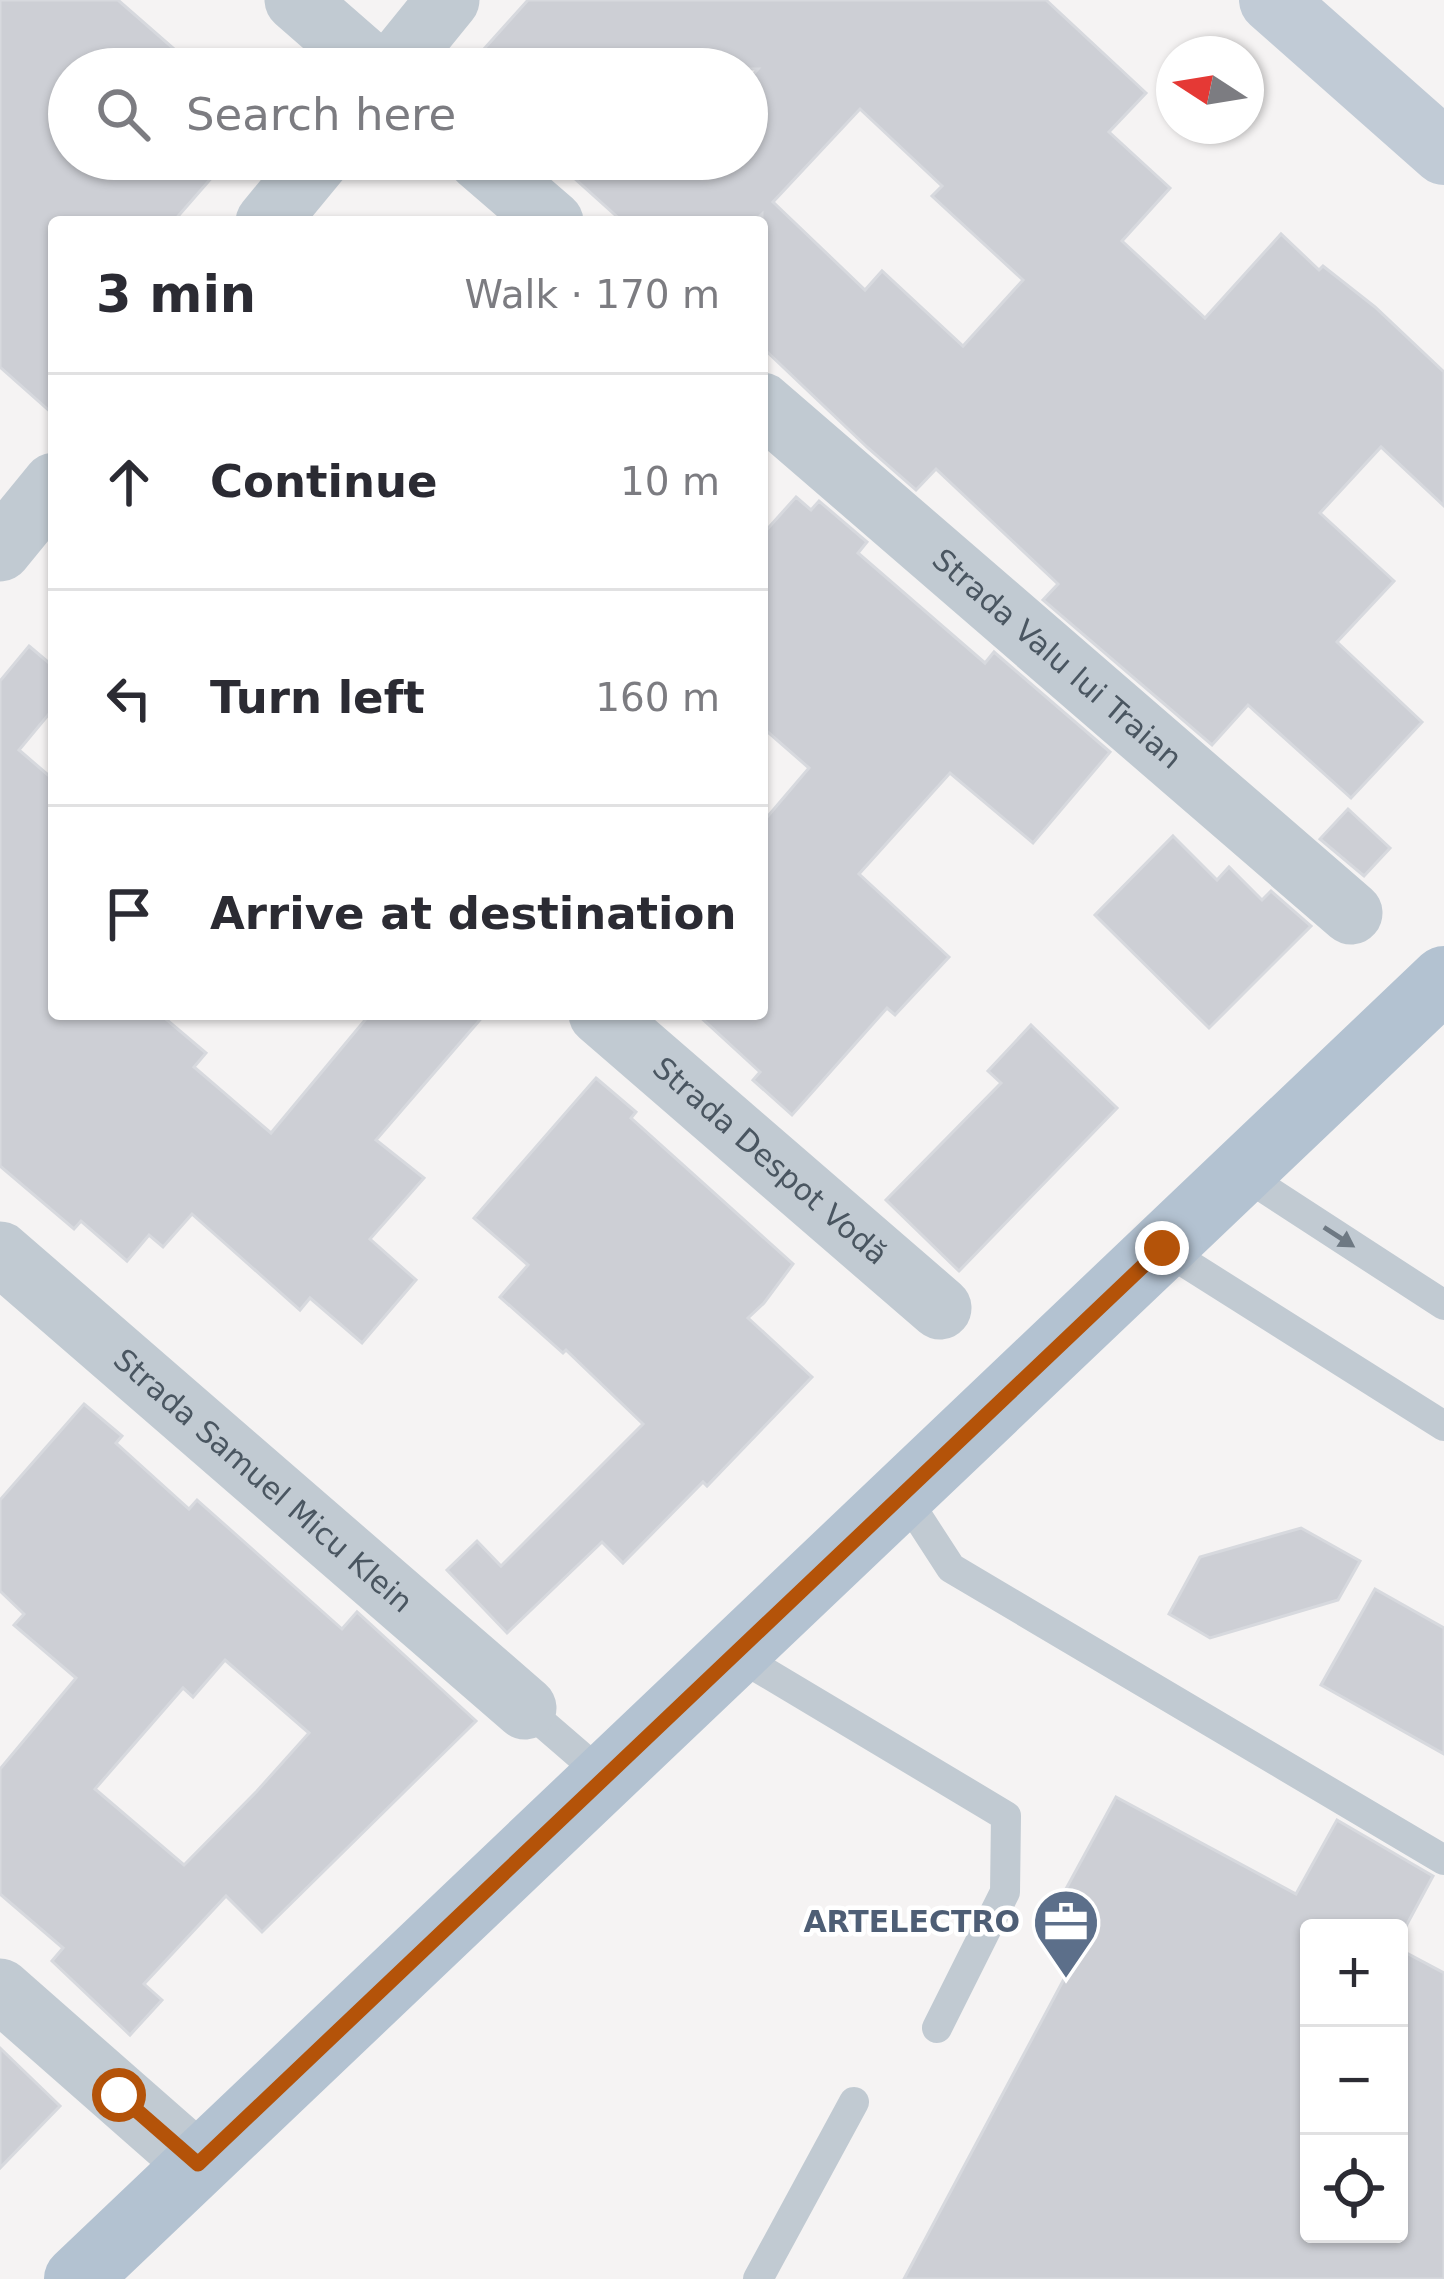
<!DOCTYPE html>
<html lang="en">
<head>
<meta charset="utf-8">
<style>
	:root { --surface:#fff; --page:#f7f7f7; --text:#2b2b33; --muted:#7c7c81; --line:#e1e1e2 }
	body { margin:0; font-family:"DejaVu Sans",sans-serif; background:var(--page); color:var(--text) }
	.controls { position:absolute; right:36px; bottom:36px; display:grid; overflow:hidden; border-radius:12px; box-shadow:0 3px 9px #0004 }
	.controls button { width:108px; height:108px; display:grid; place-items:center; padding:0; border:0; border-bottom:3px solid var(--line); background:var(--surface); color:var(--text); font:60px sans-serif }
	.compass { position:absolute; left:1156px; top:36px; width:108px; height:108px; border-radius:50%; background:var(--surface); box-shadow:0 3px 9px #0004; rotate:282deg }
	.stop { position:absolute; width:36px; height:36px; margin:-27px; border:9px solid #b45309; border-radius:50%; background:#fff }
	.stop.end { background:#b45309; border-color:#fff; box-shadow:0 3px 12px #0008 }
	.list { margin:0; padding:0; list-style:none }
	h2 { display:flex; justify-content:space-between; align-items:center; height:156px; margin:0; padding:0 48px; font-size:51px }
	h2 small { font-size:39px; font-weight:400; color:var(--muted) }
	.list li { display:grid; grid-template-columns:78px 1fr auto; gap:36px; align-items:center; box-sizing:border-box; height:216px; padding:0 48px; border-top:3px solid var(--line) }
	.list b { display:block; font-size:45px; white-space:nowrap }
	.list em { font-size:39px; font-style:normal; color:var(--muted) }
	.icon { flex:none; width:66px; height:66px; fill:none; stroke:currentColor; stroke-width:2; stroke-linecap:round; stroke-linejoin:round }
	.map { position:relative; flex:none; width:1444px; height:2279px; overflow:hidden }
	.search { position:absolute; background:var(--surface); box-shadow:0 3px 9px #0004; left:48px; top:48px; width:720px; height:132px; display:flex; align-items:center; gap:30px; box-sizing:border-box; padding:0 42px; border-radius:66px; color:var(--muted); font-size:45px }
	.panel { position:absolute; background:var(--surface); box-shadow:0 3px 9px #0004; left:48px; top:216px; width:720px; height:804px; border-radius:12px }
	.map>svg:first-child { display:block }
	.building { fill:#cdcfd5; stroke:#d7d9de; stroke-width:3; fill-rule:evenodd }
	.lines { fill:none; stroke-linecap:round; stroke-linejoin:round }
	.service { stroke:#c1cad2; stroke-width:30 }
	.minor { stroke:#c1cad2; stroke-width:63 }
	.secondary { stroke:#c1cbd6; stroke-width:66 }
	.primary { stroke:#b3c2d1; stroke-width:66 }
	.oneway { fill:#6e7983 }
	.route { stroke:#b45309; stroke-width:15 }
	.labels { text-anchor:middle; stroke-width:9; stroke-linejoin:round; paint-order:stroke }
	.street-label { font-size:30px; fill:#4a5661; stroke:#fff }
	.service-label { font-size:30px; font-weight:bold; fill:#4e5e75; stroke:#fff; text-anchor:end }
</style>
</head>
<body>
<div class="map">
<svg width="1444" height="2279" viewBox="0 0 1444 2279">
	<rect width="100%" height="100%" fill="#f5f3f3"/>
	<!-- building -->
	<g class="building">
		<path d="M0,0h118l79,69h-128v90h159l-55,63h-119v193l-54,-48z"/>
		<path d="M528,0h518l100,93 -37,39 61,56 -48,53 83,77 76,-84 38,36 4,-4 52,41 69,65v134l-63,-59 -61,66 74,68 -57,61 85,80 -71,76 -103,-93 -36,40 -169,-145 15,-16 -122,-115 -20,21 -48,-42 -106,-101v-133l-8,8h-131l-70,-63h194v-78l11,-12h-292zM860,109l82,77 -10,10 91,84 -60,66 -81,-75 -17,19 -92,-88z"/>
		<path d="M796,497l15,13 8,-9 48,41 -9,11 127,110 9,-11 116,100 -77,91 -83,-70 -91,101 90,83 -54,58 -8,-7 -95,107 -39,-35 7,-8 -63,-58h65v-191l47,-55 -47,-41v-192z"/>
		<path d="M29,646l25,21v41l-35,42 35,30v234h106l46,39 -12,14 77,66 99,-119h115l-109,126 48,38 -54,61 46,41 -54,63 -52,-45 -10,12 -108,-96 -29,33 -14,-12 -22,26 -46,-40 -7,8 -74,-63v-485z"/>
		<path d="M1348,809l42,39 -26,28 -44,-37z"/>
		<path d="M1173,836l44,44 12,-13 33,33 9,-9 40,35 -102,102 -114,-113z"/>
		<path d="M1031,1025l86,83 -158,163 -73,-71 115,-117 -13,-12z"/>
		<path d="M596,1078l40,34 -5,6 162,146 -29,39 -16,15 64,59 -105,109 -4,-4 -80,81 -21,-21 -95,91 -60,-63 30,-29 24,25 142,-142 -77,-74 -3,3 -63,-56 28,-32 -54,-47z"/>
		<path d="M84,1404l38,32 -6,7 73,66 8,-9 145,129 15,-17 119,109 -214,211 -36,-36 -82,88 18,16 -32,35 -78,-74 11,-13 -63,-54v-125l76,-91 -62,-53 10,-11 -24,-23v-91zM225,1660l84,73 -52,58 -73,74 -89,-76 88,-101 10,9z"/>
		<path d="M1301,1528l59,33 -22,39 -128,38 -41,-24 31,-57z"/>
		<path d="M1375,1589l69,39v126l-123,-69z"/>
		<path d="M1116,1797l180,97 41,-74 96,56 -28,52h-96v306h90v-285l45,24v306h-540l192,-360 -36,-19z"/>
		<path d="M0,2048l60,58 -60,62z"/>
	</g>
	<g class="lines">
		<!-- service -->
		<g class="service">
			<path d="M1241,1173l203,132"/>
			<path d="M1162,1248l282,178"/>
			<path d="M903,1494l48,74 493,292"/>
			<path d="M735,1654l271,162 -1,76 -68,136"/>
			<path d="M525,1708l80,69"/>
			<path d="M758,2279l96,-177"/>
		</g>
		<!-- minor -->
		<g class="minor">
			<path d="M296,0l79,69"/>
			<path d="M392,69l56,-69"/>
			<path d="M479,159l73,63"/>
			<path d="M267,222l52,-63"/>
			<path id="s1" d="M762,404l589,509"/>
			<path d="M0,550l54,-66"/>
			<path id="s2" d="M600,1014l340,294"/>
			<path id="s3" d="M0,1253l525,455"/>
			<path d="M0,1990l198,174"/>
		</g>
		<!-- secondary -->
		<path class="secondary" d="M1272,0l172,152"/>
		<!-- primary -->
		<path class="primary" d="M77,2279l1367,-1300"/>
	</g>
	<!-- one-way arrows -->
	<defs><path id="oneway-solid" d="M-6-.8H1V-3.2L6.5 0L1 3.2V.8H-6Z" transform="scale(3)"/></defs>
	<use class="oneway" href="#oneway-solid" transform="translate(1339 1237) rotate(33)"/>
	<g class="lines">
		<!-- route -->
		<path class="route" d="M119,2095l79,69 964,-916"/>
	</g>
	<!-- icons -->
	<defs>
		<g id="office-pin" transform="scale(3.45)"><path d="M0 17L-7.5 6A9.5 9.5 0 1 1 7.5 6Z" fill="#5c6f8a" stroke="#fff"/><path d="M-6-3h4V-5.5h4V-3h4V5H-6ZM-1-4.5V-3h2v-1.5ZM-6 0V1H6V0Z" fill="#fff"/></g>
	</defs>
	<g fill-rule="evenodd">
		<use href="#office-pin" x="1066" y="1922"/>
	</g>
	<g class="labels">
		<!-- street labels -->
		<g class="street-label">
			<text dy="10" stroke="none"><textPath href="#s1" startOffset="390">Strada Valu lui Traian</textPath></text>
			<text dy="10" stroke="none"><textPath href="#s2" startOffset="225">Strada Despot Vodă</textPath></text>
			<text dy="10" stroke="none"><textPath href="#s3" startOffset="348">Strada Samuel Micu Klein</textPath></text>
		</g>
		<!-- service labels -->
		<g class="service-label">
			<text x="1020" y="1932">ARTELECTRO</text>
		</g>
	</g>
</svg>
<div class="controls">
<button>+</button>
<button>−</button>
<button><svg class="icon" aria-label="locate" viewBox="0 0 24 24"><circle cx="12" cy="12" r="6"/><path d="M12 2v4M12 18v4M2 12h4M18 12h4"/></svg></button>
</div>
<svg class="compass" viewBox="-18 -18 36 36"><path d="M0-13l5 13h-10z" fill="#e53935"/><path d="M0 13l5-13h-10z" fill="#7c7c81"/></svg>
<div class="stop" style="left:119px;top:2095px"></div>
<div class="stop end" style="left:1162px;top:1248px"></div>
<div class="search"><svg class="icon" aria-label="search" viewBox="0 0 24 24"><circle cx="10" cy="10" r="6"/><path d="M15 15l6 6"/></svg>Search here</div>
<section class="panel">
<h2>3 min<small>Walk · 170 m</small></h2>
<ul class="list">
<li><svg class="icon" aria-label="ahead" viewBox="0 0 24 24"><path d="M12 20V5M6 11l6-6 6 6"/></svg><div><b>Continue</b></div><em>10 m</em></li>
<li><svg class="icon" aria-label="left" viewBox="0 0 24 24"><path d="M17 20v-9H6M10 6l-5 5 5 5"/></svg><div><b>Turn left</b></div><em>160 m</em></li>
<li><svg class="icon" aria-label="arrive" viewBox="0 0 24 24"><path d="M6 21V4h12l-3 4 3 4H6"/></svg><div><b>Arrive at destination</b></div></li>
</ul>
</section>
</div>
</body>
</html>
